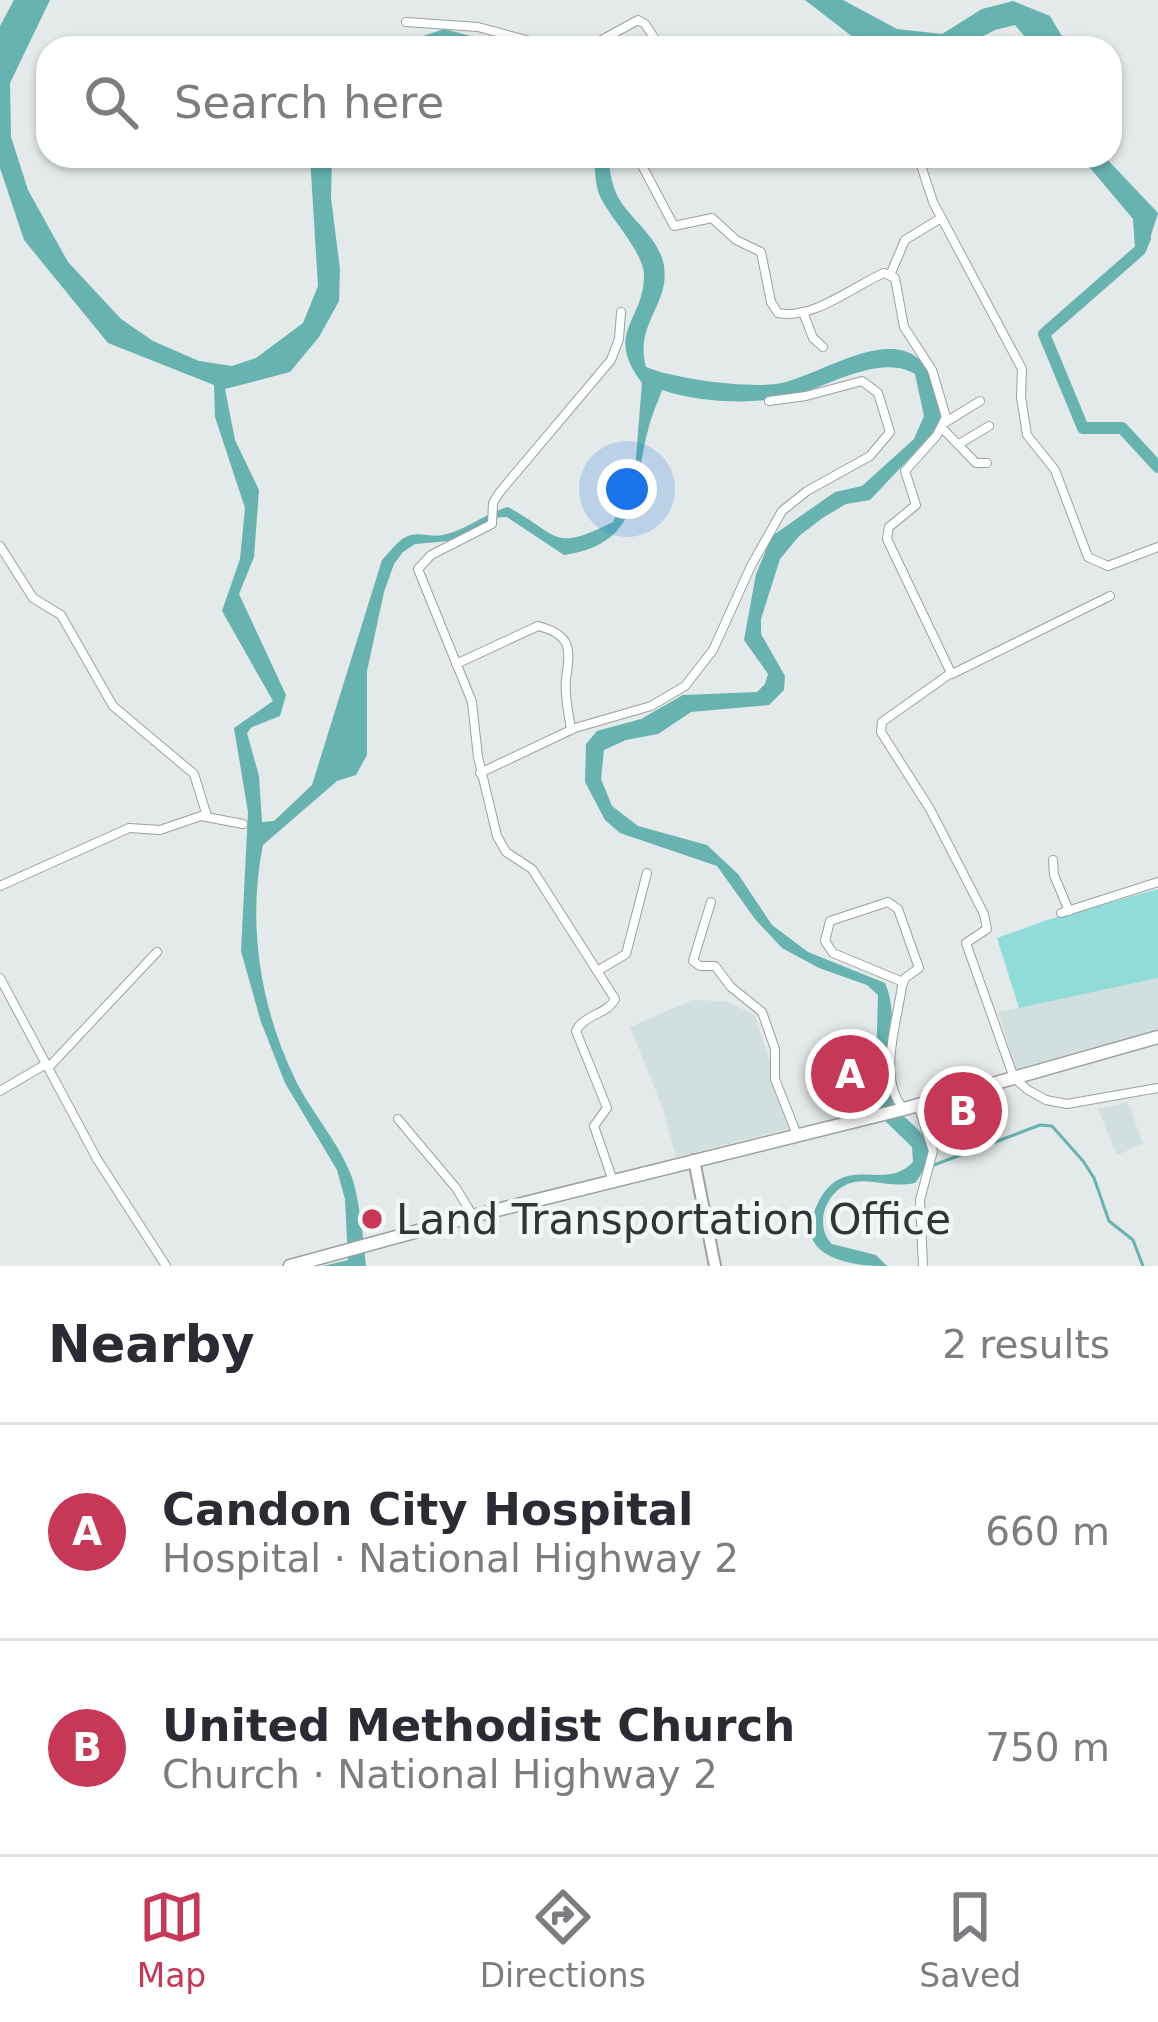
<!DOCTYPE html>
<html lang="en">
<head>
<meta charset="utf-8">
<style>
	:root { --surface:#fff; --page:#f7f7f7; --text:#2b2b33; --muted:#7c7c81; --line:#e1e1e2; --accent:#c73857 }
	body { margin:0; font-family:"DejaVu Sans",sans-serif; background:var(--page); color:var(--text) }
	.you { position:absolute; left:627px; top:489px; width:42px; height:42px; margin:-30px; border:9px solid #fff; border-radius:50%; background:#1a73e8; box-shadow:0 0 0 18px #1a73e833 }
	.badge { display:grid; place-items:center; width:78px; height:78px; border-radius:50%; background:var(--accent); color:#fff; font-size:39px; font-weight:700 }
	.pin { position:absolute; translate:-50% -50%; border:6px solid #fff; box-shadow:0 3px 12px #0006 }
	.list { margin:0; padding:0; list-style:none }
	h2 { display:flex; justify-content:space-between; align-items:center; height:156px; margin:0; padding:0 48px; font-size:51px }
	h2 small { font-size:39px; font-weight:400; color:var(--muted) }
	.list li { display:grid; grid-template-columns:78px 1fr auto; gap:36px; align-items:center; box-sizing:border-box; height:216px; padding:0 48px; border-top:3px solid var(--line) }
	.list b { display:block; font-size:45px; white-space:nowrap }
	.list p { margin:0; font-size:39px; white-space:nowrap; color:var(--muted) }
	.list em { font-size:39px; font-style:normal; color:var(--muted) }
	.icon { flex:none; width:66px; height:66px; fill:none; stroke:currentColor; stroke-width:2; stroke-linecap:round; stroke-linejoin:round }
	.map { position:relative; flex:none; width:1158px; height:1266px; overflow:hidden }
	.search { position:absolute; background:var(--surface); box-shadow:0 3px 9px #0004; left:36px; right:36px; top:36px; height:132px; display:flex; align-items:center; gap:30px; box-sizing:border-box; padding:0 42px; border-radius:36px; color:var(--muted); font-size:45px }
	.sheet { height:588px; background:var(--surface) }
	nav { display:flex; justify-content:space-around; align-items:center; box-sizing:border-box; height:168px; border-top:3px solid var(--line); background:var(--surface); font-size:33px; color:var(--muted) }
	nav a { display:grid; justify-items:center; gap:6px }
	nav .on { color:var(--accent) }
	.map>svg:first-child { display:block }
	.built { fill:#d1dfde }
	.green { fill:#90dcd9 }
	.water { fill:#67b3b0 }
	.lines { fill:none; stroke-linecap:round; stroke-linejoin:round }
	.stream { stroke:#67b3b0; stroke-width:3 }
	.river { stroke:#67b3b0; stroke-width:12 }
	.street-casing { stroke:#9ba0a0; stroke-width:10 }
	.secondary-casing { stroke:#9ba0a0; stroke-width:14 }
	.primary-casing { stroke:#9ba0a0; stroke-width:15 }
	.street { stroke:#fff; stroke-width:8 }
	.secondary { stroke:#fff; stroke-width:10 }
	.primary { stroke:#fff; stroke-width:12 }
	.poi-dot { fill:#c73857; stroke:#f1f7f6; stroke-width:4.5 }
	.labels { text-anchor:middle; stroke-width:9; stroke-linejoin:round; paint-order:stroke }
	.poi-label { font-size:42px; fill:#333535; stroke:#f1f7f6; text-anchor:start }
</style>
</head>
<body>
<div class="map">
<svg width="1158" height="1266" viewBox="0 0 1158 1266">
	<rect width="100%" height="100%" fill="#e4e9e9"/>
	<!-- built -->
	<g class="built">
		<path d="M1158,978v51l-142,40 -18,-57z"/>
		<path d="M692,1000l33,1 30,14 36,113 -115,29 -13,-48 -33,-82z"/>
		<path d="M1128,1102l15,42 -26,11 -19,-46z"/>
	</g>
	<!-- green -->
	<path class="green" d="M1158,889v89l-139,30 -22,-70 50,-18z"/>
	<!-- water -->
	<g class="water">
		<path d="M14,0h36l-40,83 1,54 17,53 40,72 53,57 32,22 46,20 33,5 24,-8 47,-35 15,-37 -8,-130h22l-1,42 9,71 -1,32 -20,36 -29,35 -65,17 10,51 24,50 -5,67 -15,37 47,101 -6,21 -28,11 -5,6 12,43 3,46 12,-1 38,-36 70,-225c7,-7 14,-17 22,-22 13,-8 26,0 39,-3 24,-5 42,-22 65,-28 54,30 44,45 105,15l22,-52 7,-87c-38,-50 1,-61 2,-106 1,-25 -35,-59 -45,-83 -4,-11 -4,-26 -5,-38h14c2,16 4,33 13,46 14,21 39,38 43,64 6,39 -30,58 -18,101 29,12 99,21 130,17 45,-7 123,-68 154,-11 9,18 13,35 9,54l-69,73 -24,4 -22,13 -25,19 -19,23 -19,60v15l24,42 -1,14 -15,15 -78,7 -33,22 -32,6 -22,10 -3,29 11,27 26,20 69,19 31,29 34,51 36,27 77,31c16,36 -2,75 6,113 5,23 34,29 37,53 1,11 -6,26 -13,34 -25,5 -42,-4 -60,-1 -27,4 -43,42 -23,62l44,11 11,11c-20,0 -36,-1 -55,-9 -12,-6 -21,-13 -21,-27 0,-10 3,-19 7,-27 26,-52 66,-10 95,-41l-1,-15 -30,-29 -7,-15 3,-108 -11,-10 -48,-17 -37,-20 -27,-29 -38,-53 -97,-33 -15,-13 -20,-38 1,-38 11,-13 44,-12 42,-24 74,-3 8,-8 3,-10 -24,-34 12,-66 16,-38 63,-44 27,-6 52,-47 10,-23 -9,-42c-37,-22 -91,16 -129,23 -38,8 -88,5 -124,-7 -4,12 -10,24 -13,36 -17,61 -5,117 -85,129l-57,-38 -16,1 -10,10 -33,13 -33,3 -12,8 -9,12 -10,28 -17,79v84l-11,20 -19,6 -74,64c-16,77 -3,162 32,234 16,33 43,62 56,96 8,20 13,68 15,91h-43l25,-6 -3,-61 -8,-29 -52,-87 -24,-61 -20,-71 7,-139 -14,-84 39,-27 -51,-90 18,-52 5,-51 -30,-91 -1,-32 -106,-42 -84,-103 -24,-72v-142z"/>
		<path d="M805,0h38l54,29 45,5 40,-25 31,-8 37,15 19,32h-35l-19,-23 -20,5 -35,18h-93z"/>
		<path d="M444,29l73,19h-130z"/>
		<path d="M1080,156h24l54,57 -12,38 -11,-3 -2,-29z"/>
	</g>
	<g class="lines">
		<!-- stream -->
		<path class="stream" d="M934,1165l106,-40 12,1 31,35 11,17 15,43 24,19 10,26"/>
		<!-- river -->
		<path class="river" d="M1145,238l-5,12 -96,84 39,94h39l36,39"/>
		<!-- street casing -->
		<g class="street-casing">
			<g id="street">
				<path d="M406,22l72,5 78,21"/>
				<path d="M587,48l51,-28 7,4 16,24"/>
				<path d="M637,156l37,70 38,-8 24,22 25,12 10,50 7,11c35,7 74,-26 106,-40l11,5 9,49 28,43 14,47 -9,18 -32,36 11,34 -27,22 -2,12 64,134 -69,49 -1,10 49,77 54,105 3,15 -21,14 48,135 14,12 18,10 21,4 91,-16"/>
				<path d="M918,156l15,46 89,167 -1,28 6,38 28,35 33,87 20,9 50,-19"/>
				<path d="M891,273l14,-33 36,-22"/>
				<path d="M803,312l10,26 10,9"/>
				<path d="M946,422l34,-21"/>
				<path d="M942,428l34,35h11"/>
				<path d="M959,444l30,-18"/>
				<path d="M0,546l33,52 28,17 52,91 81,68 13,42"/>
				<path d="M456,664l82,-38c35,9 32,24 28,53 -2,16 3,35 5,51"/>
				<path d="M952,674l158,-78"/>
				<path d="M480,773l95,-45 76,-22 34,-20 28,-36 38,-84 31,-55 25,-20 63,-35 20,-24 -12,-39 -16,-12 -56,15 -37,5"/>
				<path d="M1053,860l1,15 15,36"/>
				<path d="M0,886l129,-58 31,2 41,-14 42,8"/>
				<path d="M711,902l-18,59 7,5h15l16,21 31,25 13,37v30l22,56"/>
				<path d="M1061,913l97,-31"/>
				<path d="M599,970l27,-16 21,-81"/>
				<path d="M0,978l97,181 69,107"/>
				<path d="M903,982l-70,-29 -8,-12 5,-20 58,-19 10,7 21,59 -14,10 -3,8c-5,36 -25,94 2,123"/>
				<path d="M871,1047l-4,34 5,35"/>
				<path d="M48,1068l109,-116"/>
				<path d="M0,1091l46,-27"/>
				<path d="M918,1105l15,46 -13,49 3,66"/>
				<path d="M398,1119l58,69 17,28"/>
				<path d="M613,1181l-19,-55 13,-18 -31,-77c7,-16 32,-17 39,-32l-83,-130 -26,-17 -9,-16 -19,-79 -6,-55 -54,-133 13,-14 61,-31 1,-21 6,-10 112,-133 8,-21 2,-27"/>
			</g>
		</g>
		<!-- secondary casing -->
		<g class="secondary-casing">
			<path id="secondary" d="M694,1160l21,106"/>
		</g>
		<!-- primary casing -->
		<g class="primary-casing">
			<path id="primary" d="M290,1266l183,-50 431,-107 254,-72"/>
		</g>
		<!-- street -->
		<use href="#street" class="street"/>
		<!-- secondary -->
		<use href="#secondary" class="secondary"/>
		<!-- primary -->
		<use href="#primary" class="primary"/>
	</g>
	<!-- markers -->
	<circle class="poi-dot" cx="372" cy="1219" r="12"/>
	<g class="labels">
		<!-- poi labels -->
		<g class="poi-label">
			<text x="396" y="1234">Land Transportation Office</text>
		</g>
	</g>
</svg>
<div class="you"></div>
<div class="pin badge" style="left:850px;top:1074px">A</div>
<div class="pin badge" style="left:963px;top:1111px">B</div>
<div class="search"><svg class="icon" aria-label="search" viewBox="0 0 24 24"><circle cx="10" cy="10" r="6"/><path d="M15 15l6 6"/></svg>Search here</div>
</div>
<section class="sheet">
<h2>Nearby<small>2 results</small></h2>
<ul class="list">
<li><span class="badge">A</span><div><b>Candon City Hospital</b><p>Hospital · National Highway 2</p></div><em>660 m</em></li>
<li><span class="badge">B</span><div><b>United Methodist Church</b><p>Church · National Highway 2</p></div><em>750 m</em></li>
</ul>
</section>
<nav>
<a class="on"><svg class="icon" aria-label="map" viewBox="0 0 24 24"><path d="M3 6l6-2 6 2 6-2v14l-6 2-6-2-6 2zM9 4v14M15 6v14"/></svg>Map</a>
<a><svg class="icon" aria-label="directions" viewBox="0 0 24 24"><path d="M12 3l9 9-9 9-9-9zM9 14v-3h6M13 9l2 2-2 2"/></svg>Directions</a>
<a><svg class="icon" aria-label="saved" viewBox="0 0 24 24"><path d="M7 4h10v16l-5-4-5 4z"/></svg>Saved</a>
</nav>
</body>
</html>
